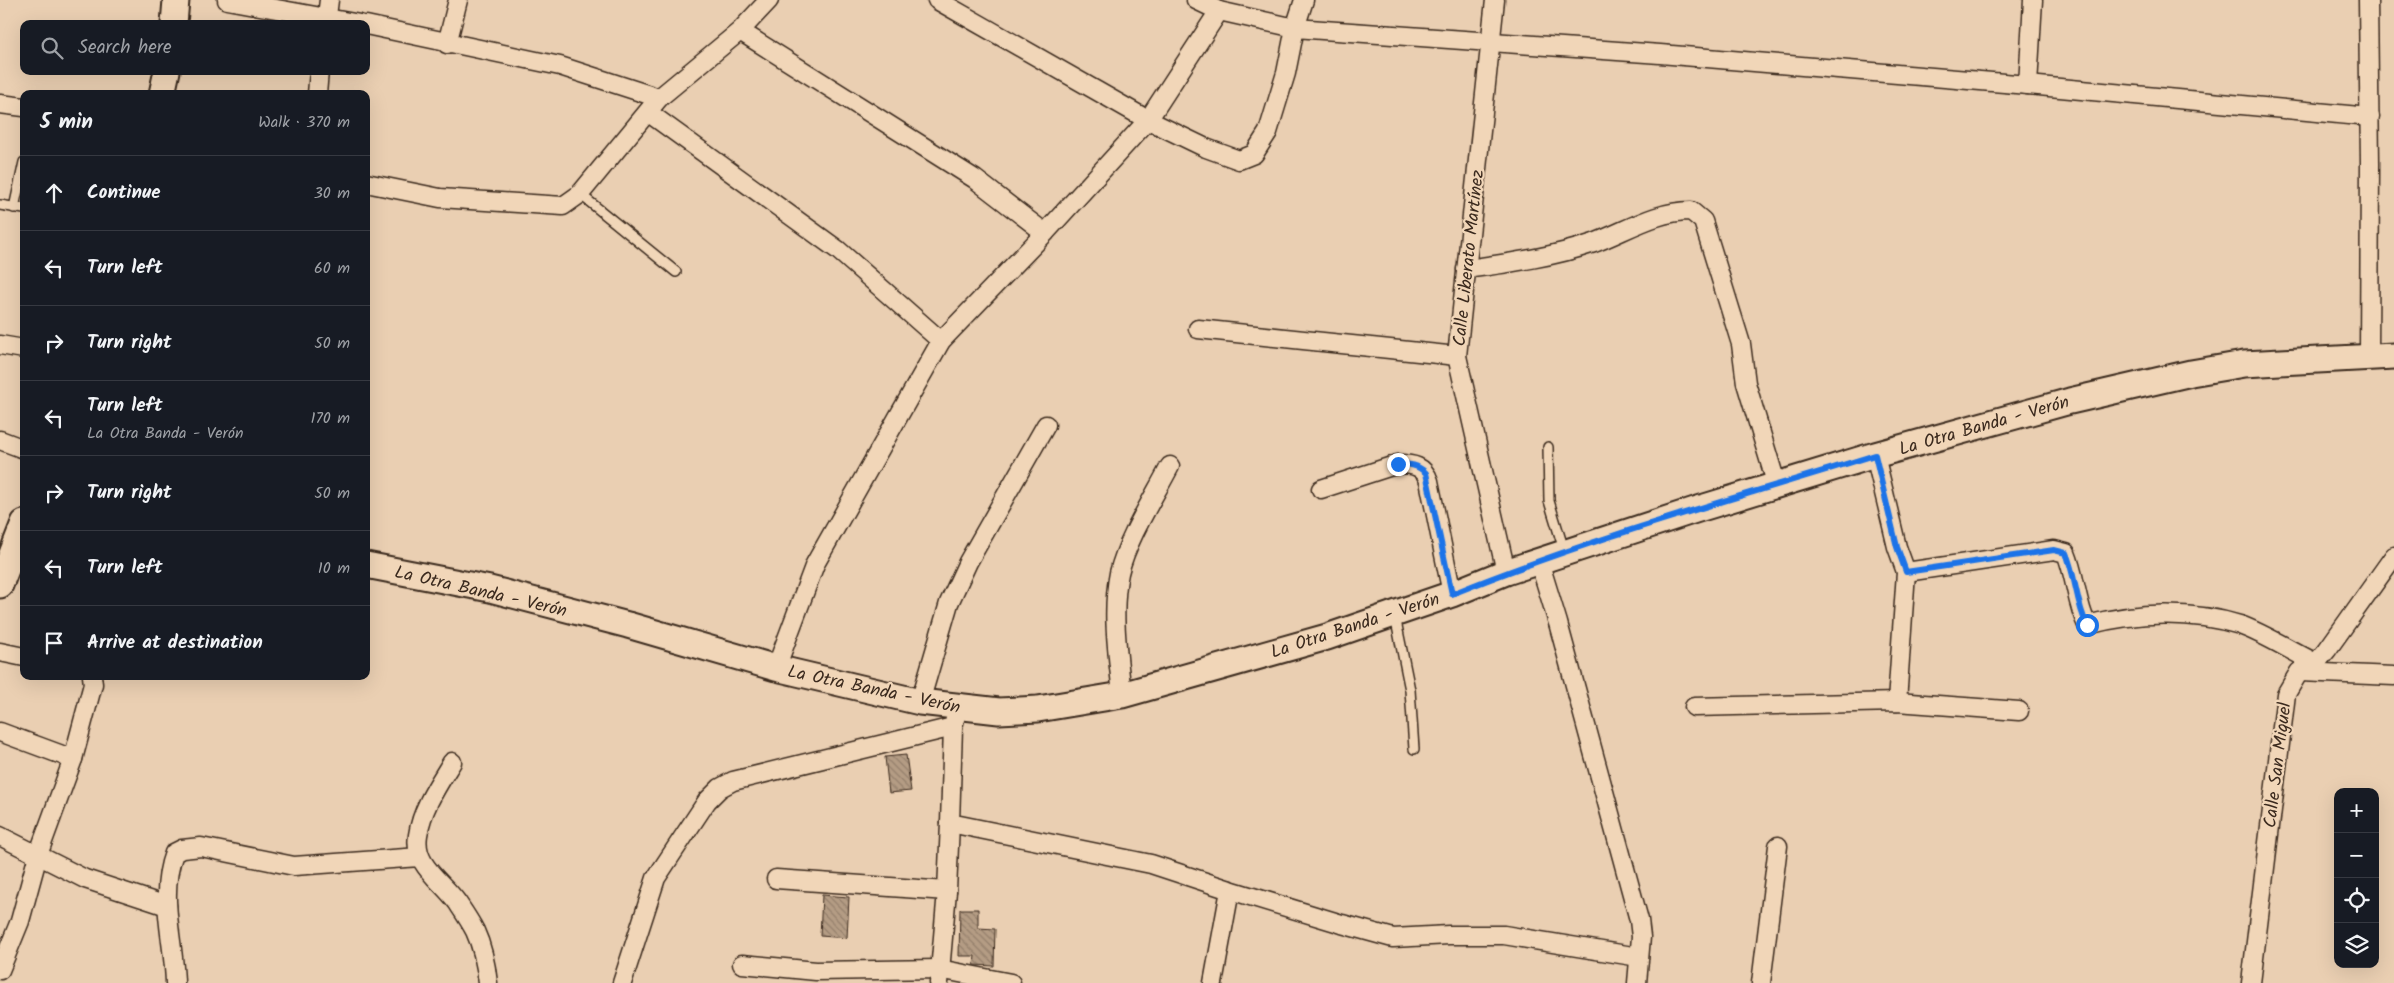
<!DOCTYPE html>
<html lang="en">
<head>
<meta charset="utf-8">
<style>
	:root { --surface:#171b24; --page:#20242c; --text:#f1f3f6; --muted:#9ea1a6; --line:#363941 }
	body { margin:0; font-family:Kalam,sans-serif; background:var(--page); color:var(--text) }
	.controls { position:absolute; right:15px; bottom:15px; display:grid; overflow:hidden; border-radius:10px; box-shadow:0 5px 20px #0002 }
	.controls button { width:45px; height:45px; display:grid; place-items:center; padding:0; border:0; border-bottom:1px solid var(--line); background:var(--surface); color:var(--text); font:25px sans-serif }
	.stop { position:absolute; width:15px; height:15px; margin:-11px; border:4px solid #1a73e8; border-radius:50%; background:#fff }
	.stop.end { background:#1a73e8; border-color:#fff; box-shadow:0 1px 5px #0008 }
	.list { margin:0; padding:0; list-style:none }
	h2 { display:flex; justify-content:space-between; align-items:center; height:65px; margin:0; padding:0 20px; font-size:21px }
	h2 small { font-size:16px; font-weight:400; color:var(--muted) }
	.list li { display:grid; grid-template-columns:32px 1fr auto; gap:15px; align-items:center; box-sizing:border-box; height:75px; padding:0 20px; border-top:1px solid var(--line) }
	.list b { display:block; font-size:19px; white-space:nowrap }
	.list p { margin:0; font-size:16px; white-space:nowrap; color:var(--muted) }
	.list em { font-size:16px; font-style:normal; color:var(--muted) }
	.icon { flex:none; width:28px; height:28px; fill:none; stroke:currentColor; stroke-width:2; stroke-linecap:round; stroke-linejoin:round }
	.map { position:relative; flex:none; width:2394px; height:983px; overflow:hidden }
	.search { position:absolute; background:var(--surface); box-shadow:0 5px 20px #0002; left:20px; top:20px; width:350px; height:55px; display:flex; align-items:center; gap:12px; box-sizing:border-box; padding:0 18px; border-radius:10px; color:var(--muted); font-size:19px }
	.panel { position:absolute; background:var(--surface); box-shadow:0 5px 20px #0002; left:20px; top:90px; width:350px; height:590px; border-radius:10px }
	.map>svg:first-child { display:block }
	.building { fill:url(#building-back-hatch); stroke:#3b2a1e }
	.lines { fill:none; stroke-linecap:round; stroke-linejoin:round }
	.service-casing { stroke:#3b2a1e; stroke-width:12 }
	.minor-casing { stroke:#3b2a1e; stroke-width:21 }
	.secondary-casing { stroke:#3b2a1e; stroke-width:29 }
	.service { stroke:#f1d6b8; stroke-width:9 }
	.minor { stroke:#f1d6b8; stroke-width:18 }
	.secondary { stroke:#f1d6b8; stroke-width:25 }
	.route { stroke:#1a73e8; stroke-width:6 }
	.labels { text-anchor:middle; stroke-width:4.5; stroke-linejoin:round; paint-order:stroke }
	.street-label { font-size:18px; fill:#3b2a1e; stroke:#f1d6b8 }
</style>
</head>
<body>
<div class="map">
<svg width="2394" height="983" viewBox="0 0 2394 983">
	<defs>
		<pattern id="building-back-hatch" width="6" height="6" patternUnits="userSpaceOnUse" patternTransform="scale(1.25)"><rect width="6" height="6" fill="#b49c84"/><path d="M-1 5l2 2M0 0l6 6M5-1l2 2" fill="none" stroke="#947f6b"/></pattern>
	</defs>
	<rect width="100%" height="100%" fill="#eacfb2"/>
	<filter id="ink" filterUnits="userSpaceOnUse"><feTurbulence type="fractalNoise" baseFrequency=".02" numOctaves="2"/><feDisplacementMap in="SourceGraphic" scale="10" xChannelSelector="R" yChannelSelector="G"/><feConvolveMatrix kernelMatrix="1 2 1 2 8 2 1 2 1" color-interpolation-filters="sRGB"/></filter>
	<g filter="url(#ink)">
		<!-- building -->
		<g class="building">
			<path d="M906,755l5,36 -22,2 -4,-36z"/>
			<path d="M822,895l27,2 -2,41 -27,-2z"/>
			<path d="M960,909h18v19l17,1 -1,37 -20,-1 1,-9h-16z"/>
		</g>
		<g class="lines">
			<!-- service casing -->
			<g class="service-casing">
				<g id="service">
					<path d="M580,194l96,78"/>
					<path d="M0,205l24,4"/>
					<path d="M14,208l10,-46"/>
					<path d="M1548,447l1,54 15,49"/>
					<path d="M1395,616l15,74 4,59"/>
				</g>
			</g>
			<!-- minor casing -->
			<g class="minor-casing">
				<g id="minor">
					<path d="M227,0l133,24"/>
					<path d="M937,0l211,120 58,28 33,12 15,-6 14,-22 18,-59 9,-45 9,-28"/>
					<path d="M1196,0l23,11"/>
					<path d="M1495,0l-38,356 49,216"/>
					<path d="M2368,0l2,164 -1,194"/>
					<path d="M326,24l3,-24"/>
					<path d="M366,25l194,41 99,32"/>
					<path d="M740,31l235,148 70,54"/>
					<path d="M447,44l11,-44"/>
					<path d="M2028,85l5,-85"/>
					<path d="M317,94l2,-23"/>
					<path d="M0,104l24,3"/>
					<path d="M649,113l189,137 103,91"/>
					<path d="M366,183l74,15 123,8 17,-12 79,-96 81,-67 29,-31"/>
					<path d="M1466,269c43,-6 87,-12 128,-26 32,-12 62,-32 97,-32l12,10 38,123 5,39 31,103"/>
					<path d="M1198,329l259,27"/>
					<path d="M0,345l24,4"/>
					<path d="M0,440l24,9"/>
					<path d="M1875,455l22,92 9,25 -9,130"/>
					<path d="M1321,489l77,-25c15,0 26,2 31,17l23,113"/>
					<path d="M1539,561l19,62 81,297 2,17 -4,46"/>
					<path d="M1906,572l148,-22 12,3c10,24 10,50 21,72 49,-13 104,-15 153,0 23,8 53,27 76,38"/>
					<path d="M0,652l24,5"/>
					<path d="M776,668l39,-104 126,-223 104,-108 103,-113 71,-109 76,17 365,26 368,31 342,32"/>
					<path d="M2300,672l94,4"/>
					<path d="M1122,695c-4,-40 -11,-82 -3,-122 8,-34 35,-76 51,-107"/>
					<path d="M920,702l29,-99 19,-41 78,-137"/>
					<path d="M1694,707l203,-5 122,9"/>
					<path d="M953,727l-3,96 201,41 79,26 -17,93"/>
					<path d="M0,732l73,27"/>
					<path d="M452,762c-14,23 -30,46 -34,73 -5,30 23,45 39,67 6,9 13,19 18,29 8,17 11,34 13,52"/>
					<path d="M0,836l85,43 82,27"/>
					<path d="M776,879l171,12"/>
					<path d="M1230,890l112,34 51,14 56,-3h55l135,22"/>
					<path d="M742,964l74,7 123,-2 72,14"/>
					<path d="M0,970l20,-49 18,-66 35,-96 20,-75 -1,-8"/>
					<path d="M175,983c-1,-43 -17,-88 -1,-130l8,-4 19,-2 93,19 126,-9"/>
					<path d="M622,983l34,-105 51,-77 13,-13 13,-7 220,-54 5,-20"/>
					<path d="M939,983l8,-92 3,-68"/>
					<path d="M1761,983l17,-137"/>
					<path d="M2251,983l35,-289 13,-22 17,-9 11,-13 67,-94"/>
				</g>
			</g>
			<!-- secondary casing -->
			<g class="secondary-casing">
				<g id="secondary">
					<path d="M174,24l2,-24"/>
					<path d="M162,94l5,-23"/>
					<path d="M366,565l124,24 138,36 148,43 144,34 79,9 39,-2 84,-14 205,-58 125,-43 54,-22 189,-62 180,-55 195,-54 121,-28 53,-9 150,-8"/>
					<path d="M0,585l24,-62"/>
				</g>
			</g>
			<!-- service -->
			<use href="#service" class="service"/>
			<!-- minor -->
			<use href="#minor" class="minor"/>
			<!-- secondary -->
			<use href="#secondary" class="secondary"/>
		</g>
	</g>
	<g class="lines" filter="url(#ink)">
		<!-- route -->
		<path class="route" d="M1398,464c12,0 20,1 28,9l26,121c138,-56 282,-95 423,-139l22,92 9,25 148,-22 12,3c10,24 10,50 21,72"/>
	</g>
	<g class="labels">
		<!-- street labels -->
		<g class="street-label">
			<text transform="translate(1468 258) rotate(-84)" y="6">Calle Liberato Martínez</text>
			<text transform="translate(1984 425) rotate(-16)" y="6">La Otra Banda - Verón</text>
			<text transform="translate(481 591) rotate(13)" y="6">La Otra Banda - Verón</text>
			<text transform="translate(1355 625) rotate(-18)" y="6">La Otra Banda - Verón</text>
			<text transform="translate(874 689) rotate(12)" y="6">La Otra Banda - Verón</text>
			<text transform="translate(2277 765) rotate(-83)" y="6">Calle San Miguel</text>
		</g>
	</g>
</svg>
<div class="controls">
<button>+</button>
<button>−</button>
<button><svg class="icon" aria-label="locate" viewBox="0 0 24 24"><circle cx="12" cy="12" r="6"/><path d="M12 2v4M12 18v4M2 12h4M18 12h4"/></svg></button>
<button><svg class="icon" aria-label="layers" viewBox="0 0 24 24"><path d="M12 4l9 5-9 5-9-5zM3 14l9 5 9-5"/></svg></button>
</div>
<div class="stop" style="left:2087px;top:625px"></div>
<div class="stop end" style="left:1398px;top:464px"></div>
<div class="search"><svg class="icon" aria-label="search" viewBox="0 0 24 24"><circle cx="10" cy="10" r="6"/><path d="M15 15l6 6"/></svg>Search here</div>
<section class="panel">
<h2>5 min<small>Walk · 370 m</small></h2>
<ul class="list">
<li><svg class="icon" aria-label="ahead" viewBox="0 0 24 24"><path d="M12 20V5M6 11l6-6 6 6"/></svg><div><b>Continue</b></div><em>30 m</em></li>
<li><svg class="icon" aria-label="left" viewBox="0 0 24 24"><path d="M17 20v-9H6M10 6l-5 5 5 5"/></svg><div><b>Turn left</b></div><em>60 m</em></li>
<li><svg class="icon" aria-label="right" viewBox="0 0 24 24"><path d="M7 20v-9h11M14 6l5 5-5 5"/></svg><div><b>Turn right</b></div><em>50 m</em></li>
<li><svg class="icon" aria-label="left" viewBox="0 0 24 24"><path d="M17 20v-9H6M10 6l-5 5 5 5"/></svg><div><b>Turn left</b><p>La Otra Banda - Verón</p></div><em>170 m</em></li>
<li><svg class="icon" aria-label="right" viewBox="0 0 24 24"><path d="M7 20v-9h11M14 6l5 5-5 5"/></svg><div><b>Turn right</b></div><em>50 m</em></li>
<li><svg class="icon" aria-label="left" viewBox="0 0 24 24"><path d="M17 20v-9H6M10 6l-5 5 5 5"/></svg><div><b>Turn left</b></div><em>10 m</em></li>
<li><svg class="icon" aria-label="arrive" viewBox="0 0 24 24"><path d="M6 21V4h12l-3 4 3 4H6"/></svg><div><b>Arrive at destination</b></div></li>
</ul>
</section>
</div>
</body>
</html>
